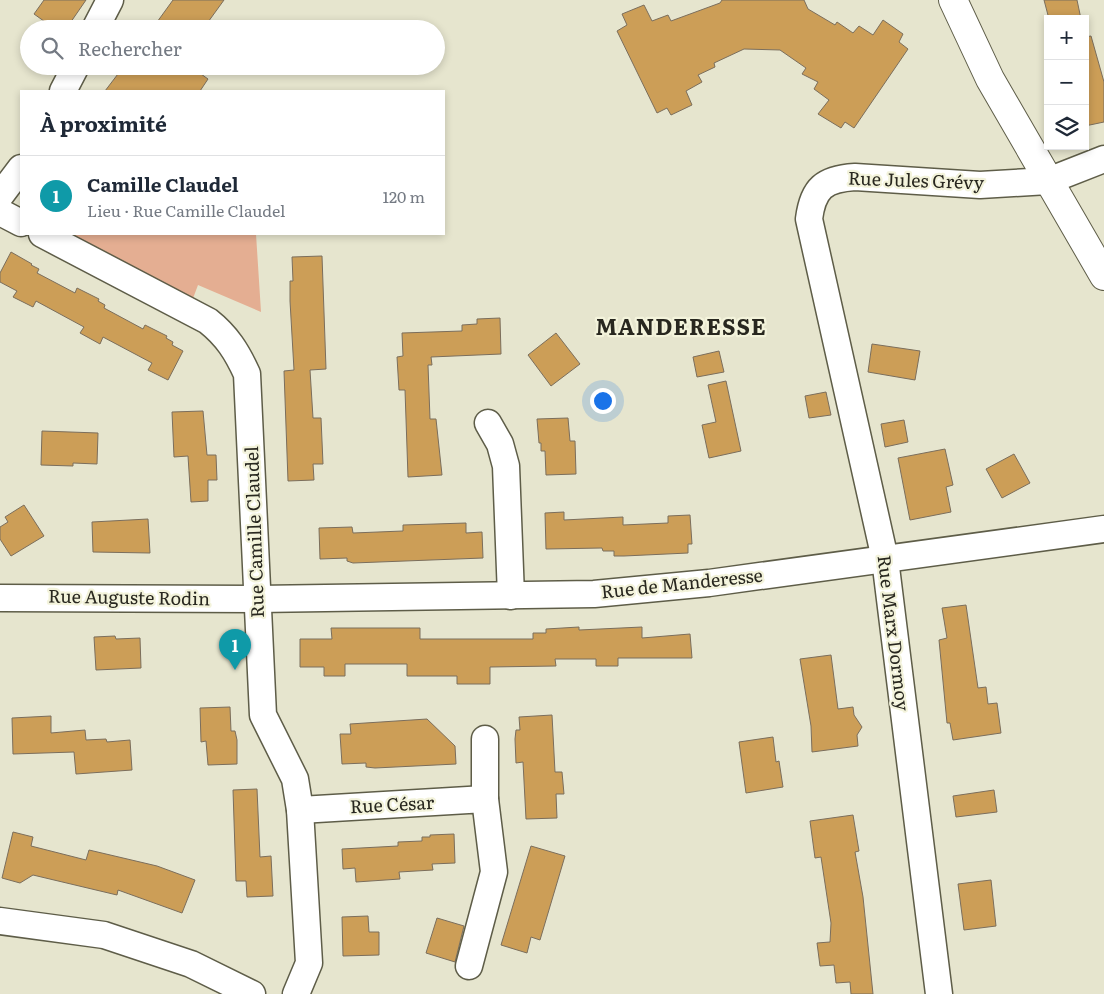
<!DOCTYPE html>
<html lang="fr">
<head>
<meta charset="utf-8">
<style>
	:root { --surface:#fff; --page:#f6f6f7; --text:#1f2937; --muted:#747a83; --line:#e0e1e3; --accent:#111827 }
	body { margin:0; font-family:Literata,serif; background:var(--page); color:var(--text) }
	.controls { position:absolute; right:15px; top:15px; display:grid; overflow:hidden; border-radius:0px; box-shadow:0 2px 8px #0003 }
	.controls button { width:45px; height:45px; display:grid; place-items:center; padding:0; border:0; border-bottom:1px solid var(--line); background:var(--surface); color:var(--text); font:25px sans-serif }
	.you { position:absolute; left:602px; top:400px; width:18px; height:18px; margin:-12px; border:4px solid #fff; border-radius:50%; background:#1a73e8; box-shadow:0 0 0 8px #1a73e833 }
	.badge { display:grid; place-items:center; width:32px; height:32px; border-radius:50%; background:var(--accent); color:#fff; font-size:16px; font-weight:700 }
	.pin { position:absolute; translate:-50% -41px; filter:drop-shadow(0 1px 2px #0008) }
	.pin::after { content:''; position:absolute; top:26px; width:18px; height:15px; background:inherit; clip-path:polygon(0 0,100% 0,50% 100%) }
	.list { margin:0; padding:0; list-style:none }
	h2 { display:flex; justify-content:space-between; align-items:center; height:65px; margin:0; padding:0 20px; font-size:21px }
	h2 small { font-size:16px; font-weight:400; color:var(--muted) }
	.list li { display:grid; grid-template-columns:32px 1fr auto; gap:15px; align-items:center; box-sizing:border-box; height:80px; padding:0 20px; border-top:1px solid var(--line) }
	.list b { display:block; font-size:19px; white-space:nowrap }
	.list p { margin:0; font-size:16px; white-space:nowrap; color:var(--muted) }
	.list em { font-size:16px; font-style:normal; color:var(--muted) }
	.icon { flex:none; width:28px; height:28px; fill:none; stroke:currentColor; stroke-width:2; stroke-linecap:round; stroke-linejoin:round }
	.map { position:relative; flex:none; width:1104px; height:994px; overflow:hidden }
	.search { position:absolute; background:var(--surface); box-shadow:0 2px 8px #0003; left:20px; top:20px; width:425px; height:55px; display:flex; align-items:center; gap:12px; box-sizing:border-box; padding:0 18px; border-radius:28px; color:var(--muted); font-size:19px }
	.panel { position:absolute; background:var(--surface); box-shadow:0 2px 8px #0003; left:20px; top:90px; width:425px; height:145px; border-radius:0px }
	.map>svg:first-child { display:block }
	.green { fill:#e4ae92 }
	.building { fill:#cc9e57; stroke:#7b6e5c }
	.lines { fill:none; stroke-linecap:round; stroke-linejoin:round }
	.minor-casing { stroke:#5e5d48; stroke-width:29 }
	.tertiary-casing { stroke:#5e5d48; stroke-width:30 }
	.minor { stroke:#fff; stroke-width:26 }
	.tertiary { stroke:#fff; stroke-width:28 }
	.labels { text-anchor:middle; stroke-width:4.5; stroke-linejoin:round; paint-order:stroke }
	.street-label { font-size:18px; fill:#28271f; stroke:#f3f3db }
	.district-label { font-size:22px; font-weight:bold; letter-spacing:1px; fill:#28271f; stroke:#f3f3db }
</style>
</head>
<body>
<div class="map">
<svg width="1104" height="994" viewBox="0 0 1104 994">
	<rect width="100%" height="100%" fill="#e6e5ce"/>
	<!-- green -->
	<path class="green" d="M70,234h186l5,78 -63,-27 -6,16z"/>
	<!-- building -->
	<g class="building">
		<path d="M44,0h42l-20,29h-11l-21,-15z"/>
		<path d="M173,0h51l-21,29h-51z"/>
		<path d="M722,0h82l4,9 27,16 2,-3 16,11 6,-7 14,9 10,-15 20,14 -4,8 9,7 -54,79 -9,-6 -4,6 -23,-14 11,-14 -15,-11 4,-7 -16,-8 4,-6 -26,-18 -36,-1 -30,14 1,4 -17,8 4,7 -16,9 6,14 -21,10 -4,-7 -10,5 -40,-82 10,-6 -5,-11 22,-9 8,16 16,-6 3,6 49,-18z"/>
		<path d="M1044,0h33l4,19h-32z"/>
		<path d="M1091,36l13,46v40l-19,4v-89z"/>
		<path d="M124,66h66l18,13 -8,12h-95z"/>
		<path d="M11,252l21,12 -1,1 8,4 -2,4 38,20 2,-5 22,11 -1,2 7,4 -1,3 39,21 2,-4 22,11 -1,2 7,4 -1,3 11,6 -15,29 -20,-10 4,-7 -49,-26 -3,7 -20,-11 4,-6 -48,-26 -3,6 -20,-10 4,-6 -17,-9v-9z"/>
		<path d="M322,256l4,113 -16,1 3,48h8l2,46h-10l1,16 -26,1 -4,-110 10,-1 -4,-69v-20h3l-1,-24z"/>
		<path d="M500,318l1,36 -70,3 1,8h-4l2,54h6l6,56 -34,2 -3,-87h-6l-2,-33 6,-1 -1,-23 60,-2v-6l15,-1v-5z"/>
		<path d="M556,333l24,31 -29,22 -23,-31z"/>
		<path d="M872,344l48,7 -5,29 -47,-8z"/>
		<path d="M719,351l5,21 -27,5 -4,-20z"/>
		<path d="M726,381l15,70 -32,7 -7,-33 14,-3 -8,-37z"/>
		<path d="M826,392l5,23 -22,3 -4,-22z"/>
		<path d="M203,411l4,44h9l1,25h-9v21l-17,1 -3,-46 -14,1 -2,-45z"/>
		<path d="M568,418l2,23h5l1,33 -30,1 -1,-24h-4v-8h-2l-2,-24z"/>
		<path d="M904,420l4,22 -23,5 -4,-23z"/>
		<path d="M42,431l56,2 -1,31 -24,-1v3l-32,-1z"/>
		<path d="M945,449l8,36 -7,2 5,25 -41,8 -12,-62z"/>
		<path d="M1014,454l16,29 -28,15 -16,-29z"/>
		<path d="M24,505l20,31 -33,20 -11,-17v-12l8,-5 -3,-5z"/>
		<path d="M564,512v8l59,-3v8l45,-2v-7l22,-1 2,29h-4v9l-64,3h-10v-5h-11l-1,-3 -56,1 -1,-36z"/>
		<path d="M148,519l2,34 -57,-1 -1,-30z"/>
		<path d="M466,523v10l16,-1 1,26 -130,5 -6,-2v-3l-27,1 -1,-31 33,-1 1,6 50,-2v-6z"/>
		<path d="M966,605l12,83 8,-1 2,17 9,-1 4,30 -48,7 -3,-17h-3l-8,-83 8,-2 -5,-30z"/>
		<path d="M579,627v3l63,-3v11l48,-4 2,24h-74v8h-22v-7h-41l1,7 -66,1v17h-33v-8h-50v-12h-62v12h-21v-9h-24v-28h32l-1,-11h89v11h113v-6h13v-4z"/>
		<path d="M115,636l1,3 24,-1 1,30 -45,2 -2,-33z"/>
		<path d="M831,655l7,54 15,-2 1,8 8,12 -5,8 1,11 -46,6 -1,-26 -11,-67z"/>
		<path d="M230,707l1,24h4l2,9v24l-29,1 -2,-24 -5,1 -1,-34z"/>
		<path d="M552,715l3,57h7l2,22h-8l1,24 -31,1 -3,-57 -7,1 -1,-24 1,-9h4l-1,-13z"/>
		<path d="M51,716v17l34,-3 1,10 20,-1 1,3 23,-2 2,30 -56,4 -2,-22 -61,2 -1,-36z"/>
		<path d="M427,719l28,27 1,18 -81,4 -9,-1v-4l-24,1 -2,-30h11l-1,-10z"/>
		<path d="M773,737l3,25 3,-1 4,26 -37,6 -7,-51z"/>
		<path d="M257,789l3,68 11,-1 2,40 -26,1 -1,-16h-10l-3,-91z"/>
		<path d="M994,790l3,22 -41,5 -3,-21z"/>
		<path d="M853,815l6,36 -4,1 8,45 10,97h-22l-1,-12 -14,1 -2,-18 -14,1 -3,-23 13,-1 1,-19 -10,-66 -6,1 -5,-37z"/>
		<path d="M13,832l20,5 -2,9 55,14 3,-10 68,16 38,14 -13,33 -64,-23 -1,5 -84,-20 -13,8 -18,-5z"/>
		<path d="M454,834l1,29 -23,1 1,6 -34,2 1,7 -44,3 -1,-14 -12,1 -1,-20 56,-3v-4l24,-1v-4h8v-2z"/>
		<path d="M531,846l34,10 -25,84 -9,-3 -4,16 -26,-8z"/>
		<path d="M991,880l5,46 -32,4 -6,-46z"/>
		<path d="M368,916l1,16h10v23l-36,1 -1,-39z"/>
		<path d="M437,918l27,8 -9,36 -29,-9z"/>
	</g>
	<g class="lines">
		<!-- minor casing -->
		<g class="minor-casing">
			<g id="minor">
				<path d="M95,29l15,-29"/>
				<path d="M63,91l13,-25"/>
				<path d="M0,196l21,-28"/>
				<path d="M0,212l21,11"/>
				<path d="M42,234l166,87c19,15 29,31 39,53l16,341 32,64 5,31 9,153 -13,31"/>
				<path d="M488,423l12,21 6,22 5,130"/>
				<path d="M0,598l258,1 336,-5 115,-11 395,-54"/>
				<path d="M485,799v-60"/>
				<path d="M300,810l185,-11 9,73 -25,94"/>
				<path d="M0,921l104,14 87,29 61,30"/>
				<path d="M939,994l-54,-435 -76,-340c4,-31 15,-40 46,-42l125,8 68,-4 56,-22"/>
			</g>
		</g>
		<!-- tertiary casing -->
		<g class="tertiary-casing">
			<path id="tertiary" d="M953,0l37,79 114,197"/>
		</g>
		<!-- minor -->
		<use href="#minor" class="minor"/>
		<!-- tertiary -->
		<use href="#tertiary" class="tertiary"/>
	</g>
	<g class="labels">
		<!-- street labels -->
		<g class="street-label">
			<text transform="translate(916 181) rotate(2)" y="6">Rue Jules Grévy</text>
			<text transform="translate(255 532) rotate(-92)" y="6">Rue Camille Claudel</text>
			<text transform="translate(682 584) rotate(-6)" y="6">Rue de Manderesse</text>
			<text transform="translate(129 598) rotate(1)" y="6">Rue Auguste Rodin</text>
			<text transform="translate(893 633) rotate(83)" y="6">Rue Marx Dormoy</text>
			<text transform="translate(392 805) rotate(-3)" y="6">Rue César</text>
		</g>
		<!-- district labels -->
		<g class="district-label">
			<text x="681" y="335">MANDERESSE</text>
		</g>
	</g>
</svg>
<div class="controls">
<button>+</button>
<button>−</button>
<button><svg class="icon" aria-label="layers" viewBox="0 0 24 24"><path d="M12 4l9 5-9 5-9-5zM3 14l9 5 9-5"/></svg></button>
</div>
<div class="you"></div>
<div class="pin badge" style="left:235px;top:670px;background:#0f9aa8">1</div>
<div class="search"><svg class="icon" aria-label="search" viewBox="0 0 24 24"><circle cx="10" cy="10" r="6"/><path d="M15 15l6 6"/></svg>Rechercher</div>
<section class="panel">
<h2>À proximité<small></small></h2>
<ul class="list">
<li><span class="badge" style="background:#0f9aa8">1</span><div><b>Camille Claudel</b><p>Lieu · Rue Camille Claudel</p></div><em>120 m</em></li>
</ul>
</section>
</div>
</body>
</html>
